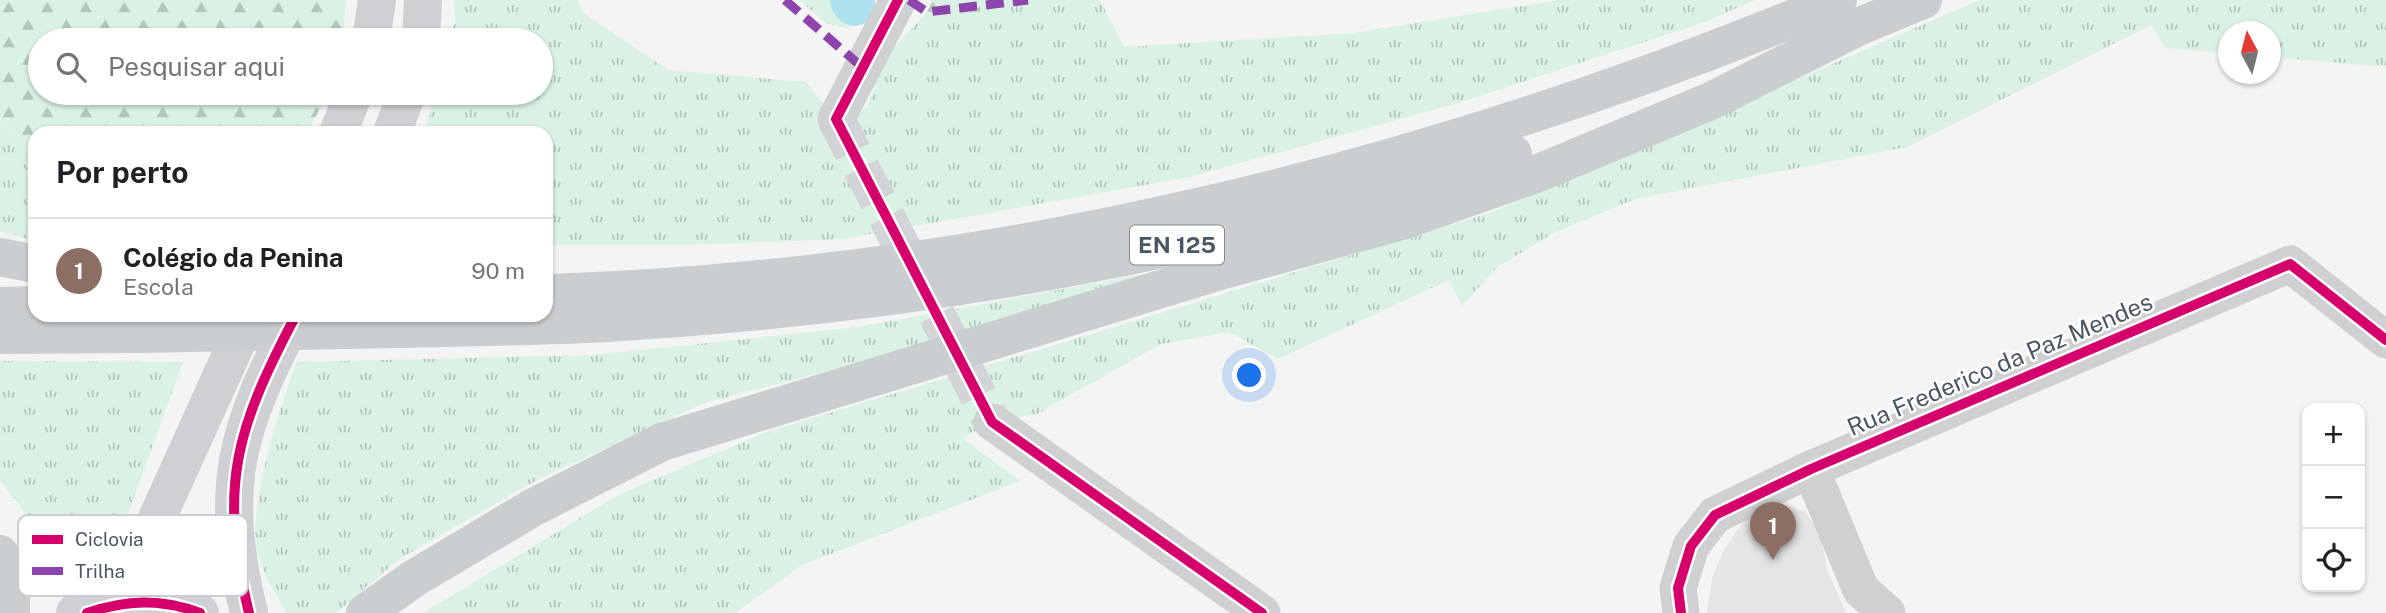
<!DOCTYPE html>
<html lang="pt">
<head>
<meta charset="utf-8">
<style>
	:root { --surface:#fff; --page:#f2f2f2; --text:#202124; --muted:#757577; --line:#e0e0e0; --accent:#db2777 }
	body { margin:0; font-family:"Public Sans",sans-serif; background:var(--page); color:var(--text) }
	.controls { position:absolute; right:21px; bottom:21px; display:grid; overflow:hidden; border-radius:14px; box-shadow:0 2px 5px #0004 }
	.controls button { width:63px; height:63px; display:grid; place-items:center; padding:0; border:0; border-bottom:2px solid var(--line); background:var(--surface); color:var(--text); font:35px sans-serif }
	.compass { position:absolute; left:2218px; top:21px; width:63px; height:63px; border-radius:50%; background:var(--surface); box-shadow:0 2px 5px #0004; rotate:353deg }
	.you { position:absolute; left:1250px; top:376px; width:24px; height:24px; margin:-18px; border:5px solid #fff; border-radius:50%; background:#1a73e8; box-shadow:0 0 0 10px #1a73e833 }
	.badge { display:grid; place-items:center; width:46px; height:46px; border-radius:50%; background:var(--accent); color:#fff; font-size:23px; font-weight:700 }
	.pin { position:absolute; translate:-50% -58px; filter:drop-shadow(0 2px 4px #0008) }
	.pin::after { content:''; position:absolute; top:37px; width:24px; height:21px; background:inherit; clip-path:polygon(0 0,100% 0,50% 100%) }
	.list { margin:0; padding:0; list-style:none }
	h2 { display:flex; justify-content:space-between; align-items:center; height:91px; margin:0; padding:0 28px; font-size:30px }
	h2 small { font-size:23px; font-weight:400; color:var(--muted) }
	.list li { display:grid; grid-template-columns:46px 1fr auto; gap:21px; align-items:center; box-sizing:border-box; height:105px; padding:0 28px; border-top:2px solid var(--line) }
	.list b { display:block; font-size:26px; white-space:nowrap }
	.list p { margin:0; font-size:23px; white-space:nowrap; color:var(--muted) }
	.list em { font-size:23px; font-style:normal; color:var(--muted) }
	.icon { flex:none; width:38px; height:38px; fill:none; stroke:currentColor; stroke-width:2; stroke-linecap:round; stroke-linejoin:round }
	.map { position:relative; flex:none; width:2386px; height:613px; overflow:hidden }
	.search { position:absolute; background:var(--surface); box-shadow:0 2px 5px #0004; left:28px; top:28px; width:525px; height:77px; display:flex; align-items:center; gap:18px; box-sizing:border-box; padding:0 24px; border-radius:38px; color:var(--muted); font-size:26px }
	.panel { position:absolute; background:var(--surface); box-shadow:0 2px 5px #0004; left:28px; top:126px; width:525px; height:196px; border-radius:21px }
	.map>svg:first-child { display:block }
	.education { fill:#e6e5e6 }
	.grass { fill:url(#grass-tufts) }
	.forest { fill:url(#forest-firs) }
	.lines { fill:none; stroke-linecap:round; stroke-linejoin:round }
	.canal { stroke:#aee2f0; stroke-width:42 }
	.minor-tunnel { stroke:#d2d4d7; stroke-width:37; stroke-dasharray:37 18; stroke-linecap:butt }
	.minor { stroke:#ced0d2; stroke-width:37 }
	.secondary { stroke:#ced0d4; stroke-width:38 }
	.primary { stroke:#caced1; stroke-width:38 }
	.primary-bridge { stroke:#caced1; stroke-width:38 }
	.quiet { stroke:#8e44ad; stroke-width:9; stroke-dasharray:18 9; stroke-linecap:butt }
	.cycleway-casing { stroke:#fff; stroke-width:15 }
	.cycleway { stroke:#d6006c; stroke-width:10 }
	.labels { text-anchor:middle; stroke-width:5; stroke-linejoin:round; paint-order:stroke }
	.shield { fill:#fff; stroke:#808990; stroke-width:2 }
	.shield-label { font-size:23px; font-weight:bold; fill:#4a5661 }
	.street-label { font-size:24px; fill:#4a5661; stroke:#fff }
	.key { fill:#fff; stroke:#c9ccd0; stroke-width:2 }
	.key-label { font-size:19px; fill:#4a5661 }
</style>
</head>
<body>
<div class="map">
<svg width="2386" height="613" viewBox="0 0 2386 613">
	<defs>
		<pattern id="grass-tufts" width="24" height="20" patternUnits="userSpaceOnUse" patternTransform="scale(1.75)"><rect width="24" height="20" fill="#d9f2e3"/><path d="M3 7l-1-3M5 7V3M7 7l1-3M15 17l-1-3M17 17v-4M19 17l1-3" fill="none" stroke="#b2c7bb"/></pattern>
		<pattern id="forest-firs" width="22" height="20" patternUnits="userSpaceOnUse" patternTransform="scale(1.75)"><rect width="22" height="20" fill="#d9f2e3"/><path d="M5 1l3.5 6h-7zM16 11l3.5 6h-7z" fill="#b2c7bb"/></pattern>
	</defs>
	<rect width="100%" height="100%" fill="#f4f4f4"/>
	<!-- education -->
	<path class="education" d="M1771,506h18l16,6 14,19 9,41 18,41h-139l5,-35 13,-30 19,-27z"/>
	<!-- grass -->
	<g class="grass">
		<path d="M454,0h124l5,13 85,57 138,12 30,37 31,-11 17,-49 43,-47 101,-12h72l24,47 230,-14 205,-33h196l-50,22 -247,81 -268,74 -347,62 -155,6h-142v-112h-122l12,-40h105v-53h-91l5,-20z"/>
		<path d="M799,0h32l18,29 -23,-6z"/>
		<path d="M1979,0h407v67l-115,-10 -1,-25h-42v21l-62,-5 -15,-23 -244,122 -272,52 -81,34 -55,33 -37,39 -13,-25 -171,79 -49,-27 -68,12 -124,70 -45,8 -30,16 58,43 -218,84 -67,48h-312l197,-119 144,-61 726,-220z"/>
		<path d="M0,122l23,17 12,2v100l-35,-9z"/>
		<path d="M1178,268l1,10 -477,126 -165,76 -136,78 -65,55h-50c-9,-18 -23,-39 -28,-58 -12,-44 22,-150 39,-193l297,-7 263,-28z"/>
		<path d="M0,361l183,1 -57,158 -74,50 -29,-60 -23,-30z"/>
	</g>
	<!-- forest -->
	<g class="forest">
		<path d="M0,0h346l-3,40h-303v53h288l-21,40h-272v8l-12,-2 -23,-17z"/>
		<path d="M932,0h96l-101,12z"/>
	</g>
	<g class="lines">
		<!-- canal -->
		<path class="canal" d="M851,0l3,5"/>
		<!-- minor-tunnel -->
		<path class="minor-tunnel" d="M836,119l156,303"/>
		<!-- minor -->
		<g class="minor">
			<path d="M836,119l62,-119"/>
			<path d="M992,422l270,191"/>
			<path d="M1811,469l50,121 26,23"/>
			<path d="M1681,613l-3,-25 13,-42 24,-31 96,-46 479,-205 96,76"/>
		</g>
		<!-- secondary -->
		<g class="secondary">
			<path d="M371,40l6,-40"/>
			<path d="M421,40l2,-40"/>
			<path d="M338,133l16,-40"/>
			<path d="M392,133l15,-40"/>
			<path d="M75,613l25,-25 40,-32 109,-241"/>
			<path d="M87,613c39,-13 74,-15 113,0"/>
			<path d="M249,613c-31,-128 -13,-184 47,-298"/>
		</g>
		<!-- primary -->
		<g class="primary">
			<path d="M1829,39l94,-39"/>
			<path d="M0,257l35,7"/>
			<path d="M546,293c444,-14 883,-122 1292,-293"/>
			<path d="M0,306l35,-1"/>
			<path d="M396,329c70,-2 141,-2 211,-6 307,-18 614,-72 906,-169"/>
			<path d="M0,335l140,-1"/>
			<path d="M0,554l11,34v25"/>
			<path d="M365,613l48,-34 119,-71 130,-66 551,-169 189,-52 139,-49 172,-72 139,-70"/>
		</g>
		<!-- primary-bridge -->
		<path class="primary-bridge" d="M140,334l256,-5"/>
		<!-- quiet -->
		<g class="quiet">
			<path d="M785,0l78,68"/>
			<path d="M909,0l18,12 101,-12"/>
		</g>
		<!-- cycleway casing -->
		<g class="cycleway-casing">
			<g id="cycleway">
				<path d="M898,0l-62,119 156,303 270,191"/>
				<path d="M87,613c39,-13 74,-15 113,0"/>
				<path d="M249,613c-31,-128 -13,-184 47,-298"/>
				<path d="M1681,613l-3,-25 13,-42 24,-31 96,-46 479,-205 96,76"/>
			</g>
		</g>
		<!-- cycleway -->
		<use href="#cycleway" class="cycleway"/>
	</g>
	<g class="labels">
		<!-- shield labels -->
		<rect class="shield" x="1130" y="225.5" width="94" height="39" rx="5"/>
		<g class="shield-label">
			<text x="1177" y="253">EN 125</text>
		</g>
		<!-- street labels -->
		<g class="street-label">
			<text transform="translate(2000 365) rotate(-23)" y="8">Rua Frederico da Paz Mendes</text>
		</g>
	</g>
	<!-- legend -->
	<rect x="18" y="515" width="230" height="81" rx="10" class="key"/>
	<rect x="32" y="535" width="31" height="9" fill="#d6006c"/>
	<rect x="32" y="567" width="31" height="8" fill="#8e44ad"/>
	<g class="key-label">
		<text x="75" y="546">Ciclovia</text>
		<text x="75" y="578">Trilha</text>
	</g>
</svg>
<div class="controls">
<button>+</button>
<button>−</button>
<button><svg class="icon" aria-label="locate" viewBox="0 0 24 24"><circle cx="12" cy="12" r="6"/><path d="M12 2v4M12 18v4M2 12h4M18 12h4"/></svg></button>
</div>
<svg class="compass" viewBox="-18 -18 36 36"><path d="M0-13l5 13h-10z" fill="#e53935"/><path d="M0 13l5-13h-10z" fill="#757577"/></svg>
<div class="you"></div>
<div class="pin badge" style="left:1773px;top:560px;background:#8d6e63">1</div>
<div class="search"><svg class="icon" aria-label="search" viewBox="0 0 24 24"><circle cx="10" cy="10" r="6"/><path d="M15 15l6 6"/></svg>Pesquisar aqui</div>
<section class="panel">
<h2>Por perto<small></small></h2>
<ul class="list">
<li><span class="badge" style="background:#8d6e63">1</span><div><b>Colégio da Penina</b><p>Escola</p></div><em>90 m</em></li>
</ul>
</section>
</div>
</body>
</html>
